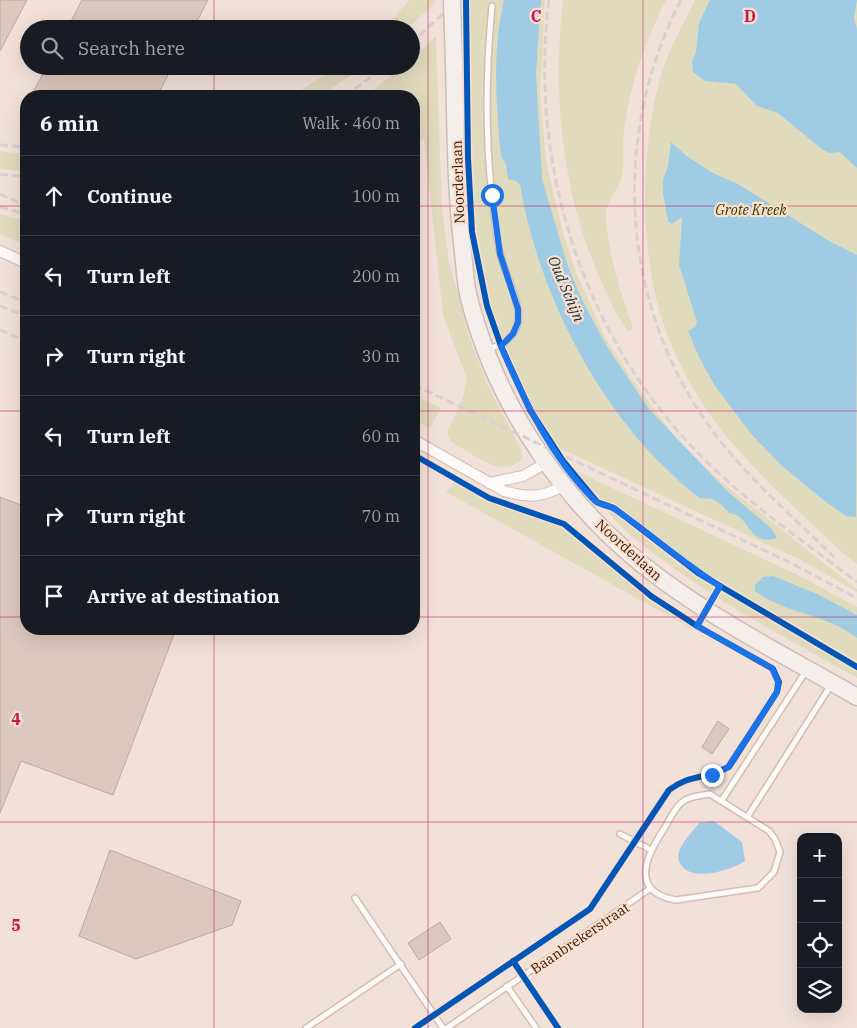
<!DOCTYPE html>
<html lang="en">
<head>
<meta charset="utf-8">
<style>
	:root { --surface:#171b24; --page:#242831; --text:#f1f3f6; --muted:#9ea1a6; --line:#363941 }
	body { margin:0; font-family:"IBM Plex Serif",serif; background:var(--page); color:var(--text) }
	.controls { position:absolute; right:15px; bottom:15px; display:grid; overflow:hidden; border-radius:10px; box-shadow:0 5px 20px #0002 }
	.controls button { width:45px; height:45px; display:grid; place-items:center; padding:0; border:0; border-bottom:1px solid var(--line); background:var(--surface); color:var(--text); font:25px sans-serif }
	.stop { position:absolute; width:15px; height:15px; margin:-11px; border:4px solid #1a73e8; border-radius:50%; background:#fff }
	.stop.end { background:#1a73e8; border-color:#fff; box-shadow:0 1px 5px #0008 }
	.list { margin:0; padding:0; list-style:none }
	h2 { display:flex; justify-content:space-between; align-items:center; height:65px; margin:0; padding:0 20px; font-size:21px }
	h2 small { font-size:16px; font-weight:400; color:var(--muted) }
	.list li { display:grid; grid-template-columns:32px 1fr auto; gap:15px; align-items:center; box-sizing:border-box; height:80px; padding:0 20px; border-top:1px solid var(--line) }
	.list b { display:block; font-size:19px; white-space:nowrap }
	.list em { font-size:16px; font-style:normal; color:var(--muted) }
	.icon { flex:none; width:28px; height:28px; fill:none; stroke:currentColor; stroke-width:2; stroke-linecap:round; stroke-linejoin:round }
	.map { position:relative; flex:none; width:857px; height:1028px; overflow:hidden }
	.search { position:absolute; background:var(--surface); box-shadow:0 5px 20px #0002; left:20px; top:20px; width:400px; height:55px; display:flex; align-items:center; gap:12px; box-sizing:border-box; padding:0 18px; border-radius:28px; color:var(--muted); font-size:19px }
	.panel { position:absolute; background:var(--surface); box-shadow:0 5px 20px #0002; left:20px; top:90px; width:400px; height:545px; border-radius:20px }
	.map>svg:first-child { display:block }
	.green { fill:#e0dbbd }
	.water { fill:#9fcce4 }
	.building { fill:#dcc8bd; stroke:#beaa9e }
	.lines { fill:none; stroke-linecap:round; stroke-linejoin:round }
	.lane-casing { stroke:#d3beb0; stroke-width:8 }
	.street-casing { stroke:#d3beb0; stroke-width:12 }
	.primary-casing { stroke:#cabeb7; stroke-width:19 }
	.lane { stroke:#fdfaf9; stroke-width:5 }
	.street { stroke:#fdfaf9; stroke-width:10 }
	.primary { stroke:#f5efec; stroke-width:16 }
	.rail { stroke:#d8d2ce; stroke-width:3; stroke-dasharray:8 4; stroke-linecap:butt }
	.primary-bridge-casing { stroke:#cabeb7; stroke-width:19; stroke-linecap:butt }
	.primary-bridge { stroke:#f5efec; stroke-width:16 }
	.cycleway-casing { stroke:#fcdecd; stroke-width:9 }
	.cycleway { stroke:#0057b8; stroke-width:6 }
	.route { stroke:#1a73e8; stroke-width:6 }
	.grid { fill:none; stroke:#c2185b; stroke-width:1; stroke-opacity:0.55 }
	.labels { text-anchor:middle; stroke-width:4.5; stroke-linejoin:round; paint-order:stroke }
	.street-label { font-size:14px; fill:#351b0a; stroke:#fcdecd }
	.park-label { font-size:14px; font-style:italic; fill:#373902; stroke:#fcdecd }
	.water-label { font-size:15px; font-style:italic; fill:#0e2f3f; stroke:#fcdecd }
	.grid-label { font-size:16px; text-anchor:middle; font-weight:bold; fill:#c2185b; stroke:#fcdecd; stroke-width:4.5; stroke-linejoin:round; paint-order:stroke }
</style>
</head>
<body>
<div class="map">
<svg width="857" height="1028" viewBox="0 0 857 1028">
	<rect width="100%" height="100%" fill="#f2e1d8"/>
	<!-- green -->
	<g class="green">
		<path d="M410,0h25v3l-28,26h-24z"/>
		<path d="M470,0h75l-5,95 6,66 17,72 13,39 29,65 25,39 47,64 43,41 137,108v3l-58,-33 -242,-112c-21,-34 -43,-69 -56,-107 -37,-108 -29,-228 -31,-340z"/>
		<path d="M563,0h103c-21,41 -36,84 -42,130 -2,15 1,31 -2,46 -3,15 -17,24 -16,41 2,39 15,75 27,111l-4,3c-14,-15 -20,-34 -29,-52 -38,-88 -48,-184 -37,-279z"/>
		<path d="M695,0h162v564c-22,-17 -42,-37 -62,-56 -51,-48 -97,-98 -124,-164 -33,-77 -33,-193 -9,-272 8,-25 22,-49 33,-72z"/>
		<path d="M436,36l6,175 7,50 20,75 18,48 34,65 1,9c-18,22 -47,-3 -66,-13l-6,-5 -3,-7 16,-36 4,-18 -24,-64 -19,-176 -10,1v-44h-48l37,-30h8v-6z"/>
		<path d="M338,66h27l-45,30h-28z"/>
		<path d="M0,151l26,4v16l-26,-2z"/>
		<path d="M0,214l26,7v24l-26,-11z"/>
		<path d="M414,395l27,13 -11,20 -16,-7z"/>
		<path d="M574,470l226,106 57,31v54l-158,-92 -78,-59 -25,-13z"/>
		<path d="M455,483l38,20 73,25 74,64 53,34 1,4 -248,-138z"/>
		<path d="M610,510l72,57 175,104v7c-68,-39 -139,-75 -201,-123 -17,-13 -35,-26 -48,-43z"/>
	</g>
	<!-- water -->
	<g class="water">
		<path d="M504,0h37l-5,73 6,106 26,88 16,37 24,44 41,61 78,82 45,38 5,9c-30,9 -26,-23 -48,-25 -5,-6 -10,-12 -18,-14 -4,-1 -8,0 -11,-1 -13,-8 -32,-28 -43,-38 -70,-73 -120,-176 -137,-275l-4,-4 -8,-2 -2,-14 -5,-9c-5,-53 -9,-104 3,-156z"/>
		<path d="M710,0h147l-3,18 3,11v139l-17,-16 -10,1 -7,-3 -45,-37 -21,-7 -21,-22 -31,-3 -12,-9 -1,-11 4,-9 3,-29z"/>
		<path d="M671,142l17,15 25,16 25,11 91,57 28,14 -1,262 -10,-1 -24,-17 -41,-34 -29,-30 -37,-49 -16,-29 -11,-26 7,-4 2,-5 -18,-57 3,-48 -10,7 -4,-3 -5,-28v-14l5,-13z"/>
		<path d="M773,576l44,18 40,21v23c-29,-24 -71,-24 -102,-47v-6l8,-8z"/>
		<path d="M714,821l28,21 3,19c-13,9 -52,21 -63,5 -3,-4 -5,-8 -3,-14 3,-10 14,-21 20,-29z"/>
	</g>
	<!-- building -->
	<g class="building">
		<path d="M0,0h27l-27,51z"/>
		<path d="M82,0h126l-15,29h-126z"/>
		<path d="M47,66h126l-16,30h-126z"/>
		<path d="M0,497l26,10v122h150l-63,166 -92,-34 -21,52z"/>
		<path d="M718,721l11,8 -17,25 -10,-7z"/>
		<path d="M110,850l131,51 -9,24 -96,34 -57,-23z"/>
		<path d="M440,922l11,17 -32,21 -11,-17z"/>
	</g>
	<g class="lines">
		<!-- lane casing -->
		<g class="lane-casing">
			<g id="lane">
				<path d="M488,349c15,-4 26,-11 30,-26 4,-19 -14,-51 -18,-70 -4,-18 -6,-38 -8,-56 -7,-63 -6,-129 0,-191"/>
				<path d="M710,794l59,37 6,8 5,13 -6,20 -16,16 -82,12c-47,-8 -30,-44 -12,-71 5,-8 10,-20 17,-26 8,-7 18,-7 29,-9z"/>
				<path d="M722,800l84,-129"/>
				<path d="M748,816l83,-131"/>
				<path d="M620,834l31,16"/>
				<path d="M355,898l88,130"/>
				<path d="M507,986l29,42"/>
				<path d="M306,1028l95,-64"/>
				<path d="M447,1028l204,-140"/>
			</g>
		</g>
		<!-- street casing -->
		<g class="street-casing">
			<g id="street">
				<path d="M0,251l26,12"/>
				<path d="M414,440l90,51c23,7 39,7 60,-6"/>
				<path d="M489,483l34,-7 23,-13"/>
			</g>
		</g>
		<!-- primary casing -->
		<g class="primary-casing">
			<path id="primary" d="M453,32c3,73 1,147 10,220 2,16 2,34 7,50 29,110 100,210 191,277 61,45 130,80 196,118"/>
		</g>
		<!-- lane -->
		<use href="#lane" class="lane"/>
		<!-- street -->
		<use href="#street" class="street"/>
		<!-- primary -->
		<use href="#primary" class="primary"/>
		<!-- rail -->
		<g class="rail">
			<path d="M549,0c-21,163 34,336 150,454 47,48 104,87 158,128"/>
			<path d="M681,0c-70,135 -61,302 28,426 35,49 82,89 125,131"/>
			<path d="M411,44l46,-44"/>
			<path d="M345,96l41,-30"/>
			<path d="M0,145l26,2"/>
			<path d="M0,174l26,3"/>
			<path d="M0,194l26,12"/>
			<path d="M0,207l26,7"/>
			<path d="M0,292l26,10"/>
			<path d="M0,306l26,10"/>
			<path d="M0,330l26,11"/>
			<path d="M414,385l373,176 70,37"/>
		</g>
		<!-- primary-bridge casing -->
		<g class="primary-bridge-casing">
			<path id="primary-bridge" d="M452,0l1,32"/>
		</g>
		<!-- primary-bridge -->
		<use href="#primary-bridge" class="primary-bridge"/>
		<!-- cycleway casing -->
		<g class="cycleway-casing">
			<g id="cycleway">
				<path d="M466,0l2,158 4,74 15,74 14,40 29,64 33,51 34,41 17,6 84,65 159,94"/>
				<path d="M414,455l75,43 75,26 87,72 46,30"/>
				<path d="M513,961l45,67"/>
				<path d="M415,1028l175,-119 79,-119c20,-16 39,-11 60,-23l48,-75 2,-10 -6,-13 -76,-43 23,-40"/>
			</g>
		</g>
		<!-- cycleway -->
		<use href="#cycleway" class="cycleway"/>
	</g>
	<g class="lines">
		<!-- route -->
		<path class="route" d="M492,195l8,59 18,55v13l-5,12 -12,12c23,55 51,112 94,155 6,5 15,4 21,9 35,24 67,53 104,76l-23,40 75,42 6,14 -1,10 -49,75 -16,8"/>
	</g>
	<!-- grid -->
	<path class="grid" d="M214,0v29M428,0v1028M643,0v1028M214,66v30M0,206h26M414,206h443M0,411h26M414,411h443M0,617h26M414,617h443M214,629v399M0,822h857"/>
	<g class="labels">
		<!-- street labels -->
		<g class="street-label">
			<text transform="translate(458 182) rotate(-92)" y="5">Noorderlaan</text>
			<text transform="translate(629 550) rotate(42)" y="5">Noorderlaan</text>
			<text transform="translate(580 938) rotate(-34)" y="5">Baanbrekerstraat</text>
		</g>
		<!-- park labels -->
		<g class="park-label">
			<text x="751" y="215">Grote Kreek</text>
		</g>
		<!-- water labels -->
		<g class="water-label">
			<text transform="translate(566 289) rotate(67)" y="5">Oud Schijn</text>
		</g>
	</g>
	<g class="grid-label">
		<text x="536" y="22">C</text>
		<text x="750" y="22">D</text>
		<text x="16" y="725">4</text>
		<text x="16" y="931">5</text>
	</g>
</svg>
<div class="controls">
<button>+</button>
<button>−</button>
<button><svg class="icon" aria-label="locate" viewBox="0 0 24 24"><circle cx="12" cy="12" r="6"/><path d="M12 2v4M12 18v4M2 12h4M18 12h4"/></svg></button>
<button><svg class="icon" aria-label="layers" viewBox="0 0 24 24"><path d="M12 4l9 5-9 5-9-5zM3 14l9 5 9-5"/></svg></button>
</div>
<div class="stop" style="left:492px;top:195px"></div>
<div class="stop end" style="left:712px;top:775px"></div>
<div class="search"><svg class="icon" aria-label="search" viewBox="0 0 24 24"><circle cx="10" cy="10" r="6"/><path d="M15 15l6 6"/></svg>Search here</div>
<section class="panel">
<h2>6 min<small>Walk · 460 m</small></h2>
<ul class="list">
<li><svg class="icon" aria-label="ahead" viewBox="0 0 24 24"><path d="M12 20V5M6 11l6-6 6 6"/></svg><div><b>Continue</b></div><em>100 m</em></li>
<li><svg class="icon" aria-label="left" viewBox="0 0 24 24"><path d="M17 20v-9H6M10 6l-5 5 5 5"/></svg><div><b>Turn left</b></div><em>200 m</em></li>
<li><svg class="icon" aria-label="right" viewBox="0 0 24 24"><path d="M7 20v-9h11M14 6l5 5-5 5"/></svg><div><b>Turn right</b></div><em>30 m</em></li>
<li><svg class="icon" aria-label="left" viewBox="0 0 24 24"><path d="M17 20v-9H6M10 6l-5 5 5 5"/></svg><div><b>Turn left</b></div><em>60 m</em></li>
<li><svg class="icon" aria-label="right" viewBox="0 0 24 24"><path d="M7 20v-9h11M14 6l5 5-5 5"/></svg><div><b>Turn right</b></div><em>70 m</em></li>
<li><svg class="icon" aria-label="arrive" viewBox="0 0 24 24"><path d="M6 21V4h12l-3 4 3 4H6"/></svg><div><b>Arrive at destination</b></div></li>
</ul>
</section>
</div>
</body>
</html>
